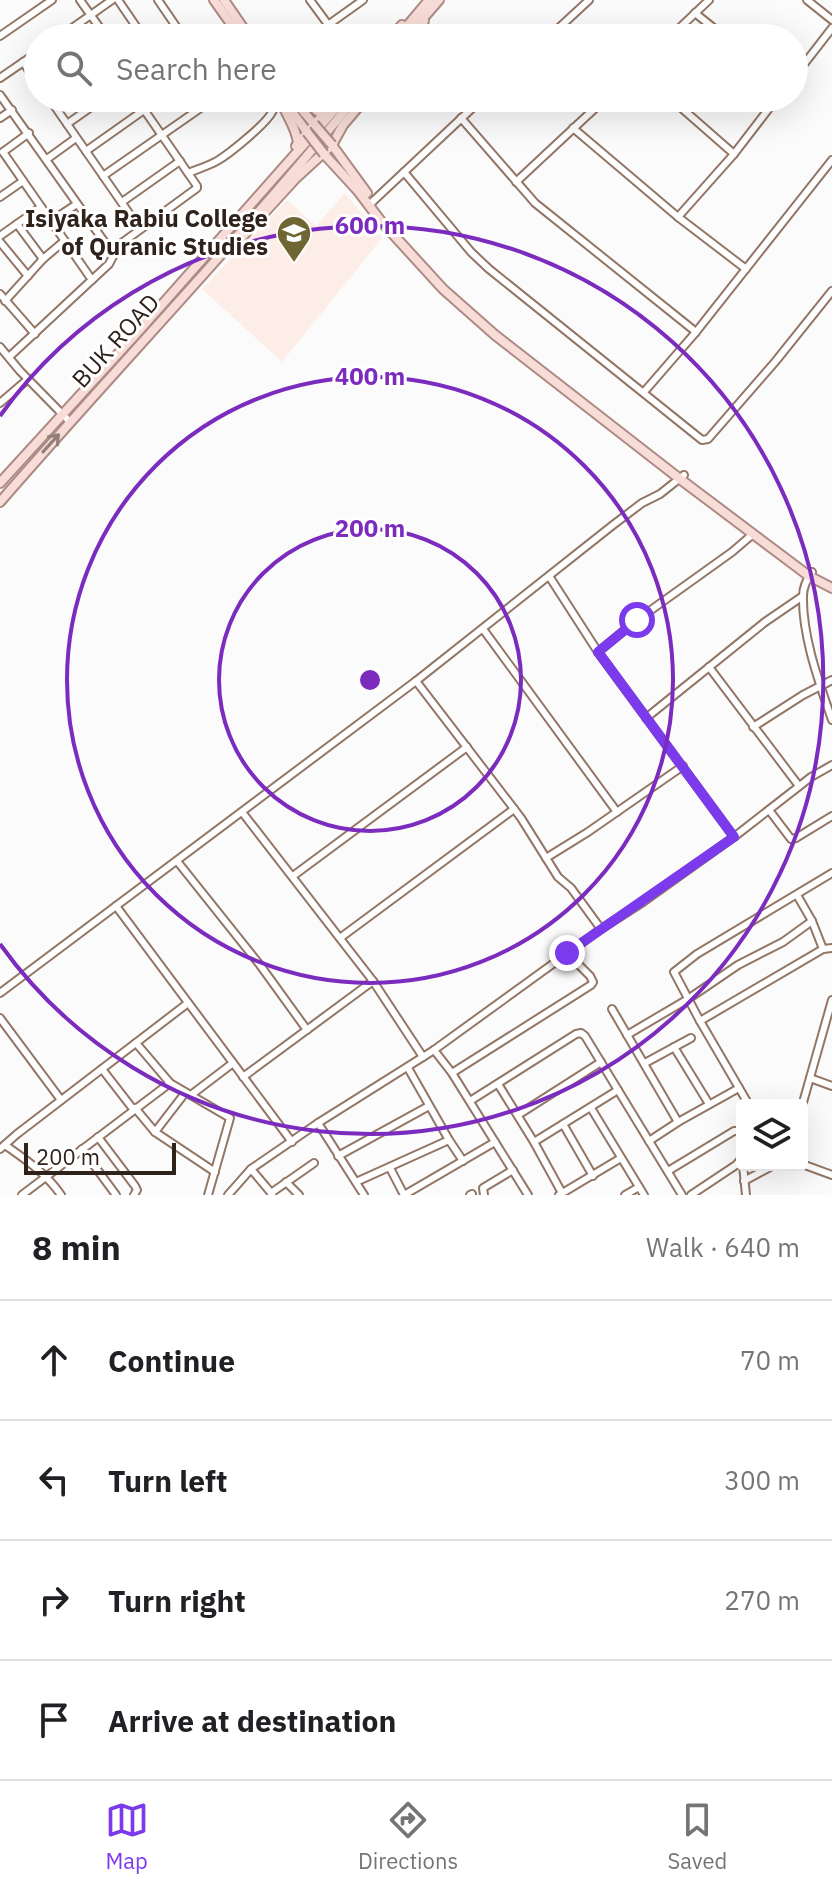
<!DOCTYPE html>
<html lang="en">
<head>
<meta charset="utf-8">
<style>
	:root { --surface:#fff; --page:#f6f6f6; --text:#202124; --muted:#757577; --line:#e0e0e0; --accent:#7c3aed }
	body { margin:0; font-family:"IBM Plex Sans",sans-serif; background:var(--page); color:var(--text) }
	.controls { position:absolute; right:24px; bottom:24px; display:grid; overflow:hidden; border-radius:8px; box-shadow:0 8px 32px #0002 }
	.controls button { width:72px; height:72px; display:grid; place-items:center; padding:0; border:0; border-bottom:2px solid var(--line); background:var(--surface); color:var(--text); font:40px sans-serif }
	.scale { position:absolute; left:24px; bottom:20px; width:152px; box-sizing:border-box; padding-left:8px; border:4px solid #2e221b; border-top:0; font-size:22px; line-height:28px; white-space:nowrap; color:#2e221b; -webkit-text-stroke:6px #fff; paint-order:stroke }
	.stop { position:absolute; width:24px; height:24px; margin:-18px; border:6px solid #7c3aed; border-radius:50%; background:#fff }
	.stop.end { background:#7c3aed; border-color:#fff; box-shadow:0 2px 8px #0008 }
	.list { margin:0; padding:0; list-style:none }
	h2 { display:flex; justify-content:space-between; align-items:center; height:104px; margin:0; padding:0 32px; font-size:34px }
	h2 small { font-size:26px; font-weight:400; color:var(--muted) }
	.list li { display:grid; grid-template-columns:52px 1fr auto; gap:24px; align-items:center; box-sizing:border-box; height:120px; padding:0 32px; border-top:2px solid var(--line) }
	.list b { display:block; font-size:30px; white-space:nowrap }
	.list em { font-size:26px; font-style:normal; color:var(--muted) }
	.icon { flex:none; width:44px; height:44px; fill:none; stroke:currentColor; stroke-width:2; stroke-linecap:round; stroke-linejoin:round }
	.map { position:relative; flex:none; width:832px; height:1195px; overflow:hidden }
	.search { position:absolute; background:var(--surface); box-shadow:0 8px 32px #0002; left:24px; right:24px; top:24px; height:88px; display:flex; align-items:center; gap:20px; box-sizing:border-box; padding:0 28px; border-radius:44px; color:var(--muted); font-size:30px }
	.sheet { height:584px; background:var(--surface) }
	nav { display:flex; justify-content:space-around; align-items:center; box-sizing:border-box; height:112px; border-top:2px solid var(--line); background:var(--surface); font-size:22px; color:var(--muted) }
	nav a { display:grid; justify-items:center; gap:4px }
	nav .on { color:var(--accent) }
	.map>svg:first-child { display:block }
	.education { fill:#fceee7 }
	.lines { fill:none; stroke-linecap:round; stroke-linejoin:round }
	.minor-casing { stroke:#937665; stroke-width:10 }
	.major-casing { stroke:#ad8b84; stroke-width:12 }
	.minor { stroke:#fff; stroke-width:6 }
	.major { stroke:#f7dcd7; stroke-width:8 }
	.major-bridge-casing { stroke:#ad8b84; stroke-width:12; stroke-linecap:butt }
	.major-bridge { stroke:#f7dcd7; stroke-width:8 }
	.oneway { stroke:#927f79 }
	.route { stroke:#7c3aed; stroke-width:10 }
	.ring { fill:none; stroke:#7b2cbf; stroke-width:4 }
	.labels { text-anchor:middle; stroke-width:6; stroke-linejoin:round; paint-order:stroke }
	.poi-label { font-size:24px; font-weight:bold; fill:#2e221b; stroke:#fff; text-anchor:end }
	.street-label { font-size:24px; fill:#2e221b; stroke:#fff }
	.centre { fill:#7b2cbf; stroke:#fff; stroke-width:4 }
	.ring-label { font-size:24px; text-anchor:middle; font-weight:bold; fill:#7b2cbf; stroke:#fff; stroke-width:6; stroke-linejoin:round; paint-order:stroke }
</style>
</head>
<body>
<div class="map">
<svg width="832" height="1195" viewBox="0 0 832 1195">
	<rect width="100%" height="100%" fill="#fbfbfb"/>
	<!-- education -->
	<path class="education" d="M345,193l37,45 -100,124 -80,-73 85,-89 29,26z"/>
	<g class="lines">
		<!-- minor casing -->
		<g class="minor-casing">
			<g id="minor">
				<path d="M80,0l27,38"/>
				<path d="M118,0l26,38"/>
				<path d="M158,0l26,38"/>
				<path d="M310,0l28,38"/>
				<path d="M807,0l25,20"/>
				<path d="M695,13l31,25"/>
				<path d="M328,25l35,-25"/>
				<path d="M0,36l52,-36"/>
				<path d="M58,38l54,-38"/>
				<path d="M548,38l41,-38"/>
				<path d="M669,38l40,-38"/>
				<path d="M23,62l15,21"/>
				<path d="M794,77l38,-49"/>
				<path d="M0,78l38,-26"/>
				<path d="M0,95l113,159"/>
				<path d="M49,98l91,131"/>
				<path d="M312,98l4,3 1,10"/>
				<path d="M670,98l64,56"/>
				<path d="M0,118l12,-8"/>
				<path d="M461,118l74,85 161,129"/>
				<path d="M67,124l37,-26"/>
				<path d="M573,128l105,89 68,52"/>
				<path d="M86,151l75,-53"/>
				<path d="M3,152l89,128"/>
				<path d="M3,152l26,-19"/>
				<path d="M47,159l29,-21"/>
				<path d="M404,172l67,80 18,17 213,171 6,-1 67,-77 57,-71"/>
				<path d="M188,173c10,-4 20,-7 29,-12 12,-7 52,-39 56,-51 2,-6 0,-6 -2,-12"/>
				<path d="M103,176l112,-78"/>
				<path d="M516,182l90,-84"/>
				<path d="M0,197l23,-16"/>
				<path d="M122,202l58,-41"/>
				<path d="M369,205l114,-107"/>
				<path d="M678,217l56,-63 43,-56"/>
				<path d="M51,221l26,-17"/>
				<path d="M17,224l26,35"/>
				<path d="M0,236l41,-29"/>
				<path d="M0,242l28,34"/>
				<path d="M0,294l35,40"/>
				<path d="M5,301l38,-42 20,-17"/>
				<path d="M0,347l20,24 50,51"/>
				<path d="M9,357l100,-93 10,-19 78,-57v-2l-61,-88"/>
				<path d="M644,392l52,-60 136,-172"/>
				<path d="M0,403l28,-24"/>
				<path d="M812,572c-5,7 -9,15 -9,24 -1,40 16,86 29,124"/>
				<path d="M549,576l49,76 136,185"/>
				<path d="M483,629l134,183"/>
				<path d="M598,652l39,-32 95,-68 21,-18"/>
				<path d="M709,667l90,119"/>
				<path d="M416,681l105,137 37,59 13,11 30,41"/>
				<path d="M646,718l119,-96 38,-26"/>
				<path d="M753,727l50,-32 29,-15"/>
				<path d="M769,810l22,29 5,-1 36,-22"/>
				<path d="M242,812l131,169 50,76"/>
				<path d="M546,858l42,-26 95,-66"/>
				<path d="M177,861l83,104 47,65"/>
				<path d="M293,876l174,-129"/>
				<path d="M797,895l15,26 11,28"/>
				<path d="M116,906l176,236"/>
				<path d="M340,938l174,-129"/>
				<path d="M0,993l416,-312 197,-156 29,-22 18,-9 24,-19"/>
				<path d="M612,1009l66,113"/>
				<path d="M0,1018l61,82"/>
				<path d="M700,1021l123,-72 9,-1"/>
				<path d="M627,1035l61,-36 50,-34 45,-23 29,-21"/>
				<path d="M136,1043l34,40 60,35 -22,77"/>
				<path d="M674,1047l35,57"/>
				<path d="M434,1050l18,23 76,122"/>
				<path d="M645,1063l46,-25"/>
				<path d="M408,1068l41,72 14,21"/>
				<path d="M102,1069l31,40"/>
				<path d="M452,1073l139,-88 2,-3 -3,-6 -23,-23"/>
				<path d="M243,1077l130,-96"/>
				<path d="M810,1078l22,8"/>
				<path d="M498,1084l36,58 28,51"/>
				<path d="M191,1095l42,-32"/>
				<path d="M470,1101l106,-67 5,-1 4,3 97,159"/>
				<path d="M749,1105l-49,-84 -26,-49 23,-18 135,-81"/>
				<path d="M802,1106l30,-106"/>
				<path d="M135,1108l20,24 60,40"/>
				<path d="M591,1108l53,87"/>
				<path d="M518,1115l83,-53"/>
				<path d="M318,1123l46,72"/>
				<path d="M563,1124l30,52"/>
				<path d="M155,1132l30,-39"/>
				<path d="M98,1137l37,49 2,4 -3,5"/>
				<path d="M649,1141l29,-19 61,-34"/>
				<path d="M534,1142l84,-52"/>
				<path d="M5,1145c21,15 41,28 56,50"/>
				<path d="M0,1149l17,-15 171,-131"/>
				<path d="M82,1149l34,46"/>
				<path d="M338,1156l91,-50"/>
				<path d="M802,1164l30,11"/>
				<path d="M743,1165l3,30"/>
				<path d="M390,1168l14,27"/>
				<path d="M251,1169l21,25"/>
				<path d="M668,1171l66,-40h8"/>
				<path d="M744,1181l30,-16"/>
				<path d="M286,1182l13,13"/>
				<path d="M356,1182l93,-42"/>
				<path d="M271,1193l43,-30"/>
				<path d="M22,1195l148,-112"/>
				<path d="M228,1195l23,-26 67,-46 116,-73 167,-121 42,-27 91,-65 77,-60 21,-12"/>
				<path d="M404,1195l91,-53"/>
				<path d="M470,1195l2,-1"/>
				<path d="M484,1195l-1,-7 30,-18"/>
				<path d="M559,1195l62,-37"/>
				<path d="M625,1195l14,-8"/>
				<path d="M691,1195l45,-30 6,-7"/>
			</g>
		</g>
		<!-- major casing -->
		<g class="major-casing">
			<g id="major">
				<path d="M214,0l27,38"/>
				<path d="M224,0l26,38"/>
				<path d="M390,38l12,-13"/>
				<path d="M397,38l32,-38"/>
				<path d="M406,38l33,-38"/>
				<path d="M416,38l8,-17"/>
				<path d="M280,98c5,16 16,28 18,45"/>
				<path d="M292,98l22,26"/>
				<path d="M303,98l14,13 10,-3"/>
				<path d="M285,102l22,30"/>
				<path d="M332,145l35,48"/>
				<path d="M296,146l41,-48"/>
				<path d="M324,154l34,37 22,29 63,69 52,46 185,144 129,97 23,12"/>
				<path d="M243,236l53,-58 36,-33 11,-20 23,-27"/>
				<path d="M0,483l136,-149 209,-236"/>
				<path d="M0,502c117,-135 242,-265 355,-404"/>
			</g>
		</g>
		<!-- minor -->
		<use href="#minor" class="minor"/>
		<!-- major -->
		<use href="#major" class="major"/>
		<!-- major-bridge casing -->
		<g class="major-bridge-casing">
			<g id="major-bridge">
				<path d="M314,124l18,21"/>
				<path d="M307,132l17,22"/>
			</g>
		</g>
		<!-- major-bridge -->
		<use href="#major-bridge" class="major-bridge"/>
	</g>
	<!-- one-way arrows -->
	<defs><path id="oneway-shaft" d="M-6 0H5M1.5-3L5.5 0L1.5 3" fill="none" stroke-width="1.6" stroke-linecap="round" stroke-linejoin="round" transform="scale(2)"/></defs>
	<use class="oneway" href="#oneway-shaft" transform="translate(51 443) rotate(-48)"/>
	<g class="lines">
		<!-- route -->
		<path class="route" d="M567,953l167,-116 -136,-185 39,-32"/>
	</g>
	<!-- distance rings -->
	<g class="ring">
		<circle cx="370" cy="680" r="151"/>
		<circle cx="370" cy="680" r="303"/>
		<path d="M0 416A454 454 0 1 1 0 944"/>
	</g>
	<!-- icons -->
	<defs>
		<g id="university-pin" transform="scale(1.8)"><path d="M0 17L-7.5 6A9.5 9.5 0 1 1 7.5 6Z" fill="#706633" stroke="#fff"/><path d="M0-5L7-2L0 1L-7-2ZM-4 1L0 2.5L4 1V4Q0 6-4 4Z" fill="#fff"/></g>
	</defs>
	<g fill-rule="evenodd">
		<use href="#university-pin" x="294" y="233"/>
	</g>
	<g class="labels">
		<!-- poi labels -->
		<g class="poi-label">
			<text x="268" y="227">Isiyaka Rabiu College<tspan x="268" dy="28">of Quranic Studies</tspan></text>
		</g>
		<!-- street labels -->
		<g class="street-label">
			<text transform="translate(116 341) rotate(-48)" y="8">BUK ROAD</text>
		</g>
	</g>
	<circle cx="370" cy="680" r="12" class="centre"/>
	<g class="ring-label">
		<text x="370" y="234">600 m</text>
		<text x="370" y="385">400 m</text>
		<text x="370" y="537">200 m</text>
	</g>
</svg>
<div class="controls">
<button><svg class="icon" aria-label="layers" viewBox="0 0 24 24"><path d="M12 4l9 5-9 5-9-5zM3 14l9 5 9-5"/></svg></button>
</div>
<div class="scale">200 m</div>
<div class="stop" style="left:637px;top:620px"></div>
<div class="stop end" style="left:567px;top:953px"></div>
<div class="search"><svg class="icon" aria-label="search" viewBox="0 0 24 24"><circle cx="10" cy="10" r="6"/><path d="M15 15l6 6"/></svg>Search here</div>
</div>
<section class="sheet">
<h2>8 min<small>Walk · 640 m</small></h2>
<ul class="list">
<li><svg class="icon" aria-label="ahead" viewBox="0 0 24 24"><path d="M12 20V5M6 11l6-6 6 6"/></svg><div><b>Continue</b></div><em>70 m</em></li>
<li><svg class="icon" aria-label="left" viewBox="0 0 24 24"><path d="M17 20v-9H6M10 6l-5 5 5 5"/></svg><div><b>Turn left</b></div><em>300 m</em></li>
<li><svg class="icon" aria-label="right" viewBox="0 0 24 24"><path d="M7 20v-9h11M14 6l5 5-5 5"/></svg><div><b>Turn right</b></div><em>270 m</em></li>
<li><svg class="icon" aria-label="arrive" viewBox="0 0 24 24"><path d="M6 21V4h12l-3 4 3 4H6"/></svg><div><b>Arrive at destination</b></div></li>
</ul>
</section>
<nav>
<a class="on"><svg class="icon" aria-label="map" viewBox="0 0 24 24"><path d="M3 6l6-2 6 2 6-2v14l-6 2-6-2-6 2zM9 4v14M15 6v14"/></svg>Map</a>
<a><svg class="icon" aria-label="directions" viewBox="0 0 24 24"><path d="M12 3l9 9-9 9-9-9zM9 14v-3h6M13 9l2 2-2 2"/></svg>Directions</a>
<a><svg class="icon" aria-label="saved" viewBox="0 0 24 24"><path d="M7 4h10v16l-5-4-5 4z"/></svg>Saved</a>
</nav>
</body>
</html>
